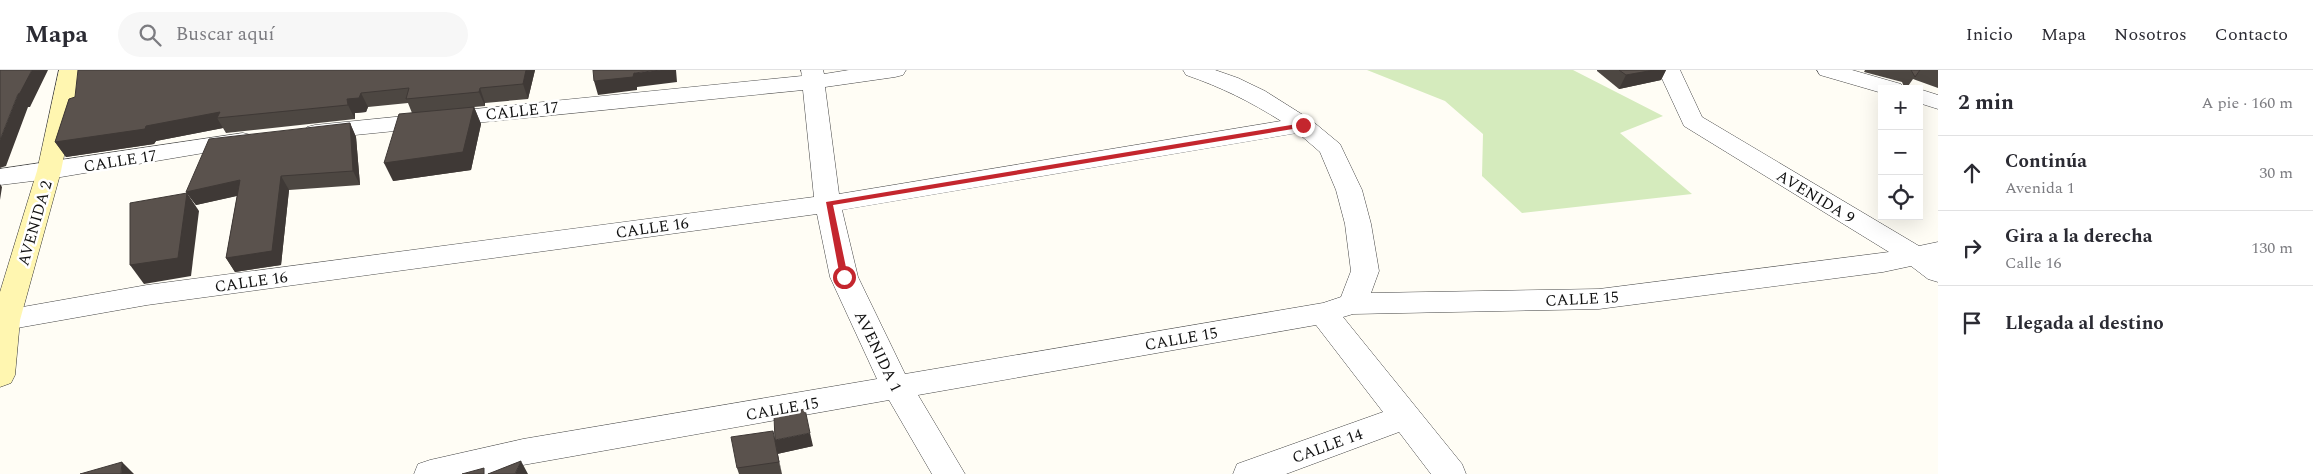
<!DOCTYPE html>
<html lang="es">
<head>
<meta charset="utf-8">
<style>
	:root { --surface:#fff; --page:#f7f7f7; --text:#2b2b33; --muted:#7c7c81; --line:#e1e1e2 }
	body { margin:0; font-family:Spectral,serif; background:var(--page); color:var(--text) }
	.controls { position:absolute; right:15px; top:15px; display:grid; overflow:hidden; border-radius:0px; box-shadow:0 5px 20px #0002 }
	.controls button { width:45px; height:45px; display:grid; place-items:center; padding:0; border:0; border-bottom:1px solid var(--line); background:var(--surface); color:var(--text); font:25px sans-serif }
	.stop { position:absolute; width:15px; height:15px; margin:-11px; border:4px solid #c4262e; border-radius:50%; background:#fff }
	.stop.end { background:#c4262e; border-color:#fff; box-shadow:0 1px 5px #0008 }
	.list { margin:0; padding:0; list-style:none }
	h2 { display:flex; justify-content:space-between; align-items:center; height:65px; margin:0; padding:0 20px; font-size:21px }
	h2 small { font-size:16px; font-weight:400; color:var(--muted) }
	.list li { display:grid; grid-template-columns:32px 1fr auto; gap:15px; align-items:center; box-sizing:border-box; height:75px; padding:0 20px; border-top:1px solid var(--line) }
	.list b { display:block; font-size:19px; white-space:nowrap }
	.list p { margin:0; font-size:16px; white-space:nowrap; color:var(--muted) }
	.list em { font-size:16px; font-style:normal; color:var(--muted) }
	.icon { flex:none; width:28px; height:28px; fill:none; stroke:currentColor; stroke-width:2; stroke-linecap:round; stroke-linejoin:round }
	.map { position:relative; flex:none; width:1938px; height:404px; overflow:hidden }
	header { display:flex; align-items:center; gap:30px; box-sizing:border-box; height:70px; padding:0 25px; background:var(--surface); border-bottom:1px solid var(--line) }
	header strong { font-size:24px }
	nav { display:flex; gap:28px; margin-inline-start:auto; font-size:18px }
	.search { width:350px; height:45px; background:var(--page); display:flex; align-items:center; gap:12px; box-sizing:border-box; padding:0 18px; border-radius:28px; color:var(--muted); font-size:19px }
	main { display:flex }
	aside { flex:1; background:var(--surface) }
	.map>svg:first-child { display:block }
	.green { fill:#d5ebbd }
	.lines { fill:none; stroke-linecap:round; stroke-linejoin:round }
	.street-casing { stroke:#444; stroke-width:1 }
	.secondary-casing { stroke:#333; stroke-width:1 }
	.street { fill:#fff; fill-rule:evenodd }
	.secondary { fill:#fff6b0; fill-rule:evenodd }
	.wall { fill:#4d4742 }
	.shaded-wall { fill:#3f3936 }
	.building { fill:#5a524d; stroke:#3f3936 }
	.route { fill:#c4262e }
	.labels { text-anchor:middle; stroke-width:5; stroke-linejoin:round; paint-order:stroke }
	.street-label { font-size:16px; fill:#111; stroke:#fff }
</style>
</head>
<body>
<header>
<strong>Mapa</strong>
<div class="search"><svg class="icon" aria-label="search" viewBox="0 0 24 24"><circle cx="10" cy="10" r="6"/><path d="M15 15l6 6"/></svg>Buscar aquí</div>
<nav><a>Inicio</a><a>Mapa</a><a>Nosotros</a><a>Contacto</a></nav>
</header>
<main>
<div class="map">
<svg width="1938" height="404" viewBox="0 0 1938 404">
	<rect width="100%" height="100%" fill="#fffdf5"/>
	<!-- green -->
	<path class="green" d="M1367,0h206l90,46 -43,17 72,61 -170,19 -40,-37 1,-42 -38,-33z"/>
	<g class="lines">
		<!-- street casing -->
		<g class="street-casing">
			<g id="street">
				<path d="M801,0h22l1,4 25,-4h57l-3,5 -8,2 -70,10 14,107 442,-73c-30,-19 -60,-34 -95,-46l-3,-5h32l23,8 27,13 46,29 29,24 22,46 9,34 8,47 -8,22 228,-4 290,-37 -205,-126 -26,-56h22l22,47 217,129 19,-4v40l-10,-3 -17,-13 -28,6 -284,37 -246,5 -10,3 119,147 4,10h-35l-32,-42 -113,42h-53l4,-10 146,-52 -67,-87 -398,70 47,79h-33l-43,-74 -366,65 -36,9h-73l4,-10 12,-4 93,-21 354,-60 -47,-102 -13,-63 -670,91 -147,26v-20l147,-26 667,-88 -11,-107 -488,49 -8,-2 -4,-5 4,-5 8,-2 487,-49zM1298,63l22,19 16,38 9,34 6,47 -10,26 -18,6 -418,71 -47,-97 -16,-67z"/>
				<path d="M1817,0h35l49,14 3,5h-22v4l-62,-18z"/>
				<path d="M1919,19l19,6v14l-19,-6z"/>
				<path d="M243,63l8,2 4,5 -4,5 -202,34 -49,6v-16z"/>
			</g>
		</g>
		<!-- secondary casing -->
		<g class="secondary-casing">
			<path id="secondary" d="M59,0h22l-20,101 -41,149 -5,55 -4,8 -11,4v-95l37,-121z"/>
		</g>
		<!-- street -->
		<use href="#street" class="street"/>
		<!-- secondary -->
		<use href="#secondary" class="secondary"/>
	</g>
	<!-- wall -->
	<g class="wall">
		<path d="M535,0l-7,29 -43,4v3l-11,1 7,17 -10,46 -78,11 19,-68 -4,-10 -40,4 -2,5 -11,1v6l-129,14 -3,-5 -67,13 -2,3 -88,13 -11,-15 14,-43z"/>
		<path d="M1597,0h69l-5,10 -42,9 -22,-18z"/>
		<path d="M1865,0h73v18l-25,-9 -7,10h-1l-3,-7 -38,-10z"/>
		<path d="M350,53l6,14 4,48 -71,5 -8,75 -46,7 -9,-14 11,-62 -41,9 -10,-13z"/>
		<path d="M775,370l38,6 -36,8 5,20h-43l-2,-6z"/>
	</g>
	<!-- shaded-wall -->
	<g class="shaded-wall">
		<path d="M32,0h16l-18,37h-2l-22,59 -6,2v-28l18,-46z"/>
		<path d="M526,0h9l-7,29 -5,-15z"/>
		<path d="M661,0h15l1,12 -40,5v3l-39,5 -4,-14 40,-8z"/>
		<path d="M1654,0h12l-5,10 -42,9 7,-14z"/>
		<path d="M480,18l5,15v3l-6,-14z"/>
		<path d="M361,23l7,14 -2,5 -11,1v6l-7,-14 -1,-6z"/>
		<path d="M474,37l7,17 -10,46 -78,11 -9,-18z"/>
		<path d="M220,42l-3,6 6,10 -67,13 -2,3 -88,13 -11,-15z"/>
		<path d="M350,53l6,14 4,48 -7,-14z"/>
		<path d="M281,106l8,14 -8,75 -46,7 -9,-14z"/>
		<path d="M240,110l9,13 -53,12 -10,-13z"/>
		<path d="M0,114l2,3 -2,13z"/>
		<path d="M187,123l12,18 -8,65 -47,8 -14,-19z"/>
		<path d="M773,361l2,9 35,-7 3,13 -36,8 5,20z"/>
		<path d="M521,391l7,13h-13z"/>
		<path d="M122,392l12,12h-13z"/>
	</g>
	<!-- building -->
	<g class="building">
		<path d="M0,0h32l-12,23 -2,1 -18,46z"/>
		<path d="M78,0h448l-3,14 -43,4 -1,4 -73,7 3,-11 -48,5 -2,5 -12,1 1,6 -131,13 3,-6 -74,14 -1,3 -90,13 14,-43 6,-2z"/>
		<path d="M593,0h68l-27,3 -1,4 -39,4z"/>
		<path d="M1619,0h35l-28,5z"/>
		<path d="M1911,0h9l-5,7z"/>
		<path d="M474,37l-11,45 -79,11 15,-49z"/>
		<path d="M350,53l3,48 -72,5 -9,75 -46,7 14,-78 -54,12 23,-53z"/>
		<path d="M187,123l-9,65 -48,7v-62z"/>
		<path d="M805,339l5,24 -35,7 -1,-24z"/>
		<path d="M773,361l6,31 -42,6 -6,-31z"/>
		<path d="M521,391l-6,13h-27z"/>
		<path d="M122,392l-1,12h-41z"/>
		<path d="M484,398v6h-22z"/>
	</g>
	<!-- route -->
	<path class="route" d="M1303,53l2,1v3l-472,78 15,72 -4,3 -4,-3 -14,-75z"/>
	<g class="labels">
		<!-- street labels -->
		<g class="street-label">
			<text transform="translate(522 40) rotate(-6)" y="6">CALLE 17</text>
			<text transform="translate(120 90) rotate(-9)" y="6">CALLE 17</text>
			<text transform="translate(1816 126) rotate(31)" y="6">AVENIDA 9</text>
			<text transform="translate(34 153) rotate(-74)" y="6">AVENIDA 2</text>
			<text transform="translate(652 157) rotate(-8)" y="6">CALLE 16</text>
			<text transform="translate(251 211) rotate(-8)" y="6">CALLE 16</text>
			<text transform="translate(1582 228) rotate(-3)" y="6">CALLE 15</text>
			<text transform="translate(1181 268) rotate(-10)" y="6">CALLE 15</text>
			<text transform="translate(879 281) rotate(64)" y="6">AVENIDA 1</text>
			<text transform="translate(782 338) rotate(-10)" y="6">CALLE 15</text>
			<text transform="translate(1327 375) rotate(-20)" y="6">CALLE 14</text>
		</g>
	</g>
</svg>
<div class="controls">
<button>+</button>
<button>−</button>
<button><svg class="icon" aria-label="locate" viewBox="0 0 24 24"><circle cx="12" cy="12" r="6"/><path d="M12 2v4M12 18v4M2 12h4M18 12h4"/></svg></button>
</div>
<div class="stop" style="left:844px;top:207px"></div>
<div class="stop end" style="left:1303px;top:55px"></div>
</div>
<aside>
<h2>2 min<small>A pie · 160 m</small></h2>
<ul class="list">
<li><svg class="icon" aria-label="ahead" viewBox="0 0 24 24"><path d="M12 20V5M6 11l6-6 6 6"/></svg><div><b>Continúa</b><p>Avenida 1</p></div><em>30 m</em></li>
<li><svg class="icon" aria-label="right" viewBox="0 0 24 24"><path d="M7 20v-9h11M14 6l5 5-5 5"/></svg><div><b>Gira a la derecha</b><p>Calle 16</p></div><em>130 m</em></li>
<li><svg class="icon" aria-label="arrive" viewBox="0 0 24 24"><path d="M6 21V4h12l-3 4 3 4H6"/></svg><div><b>Llegada al destino</b></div></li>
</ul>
</aside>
</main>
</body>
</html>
